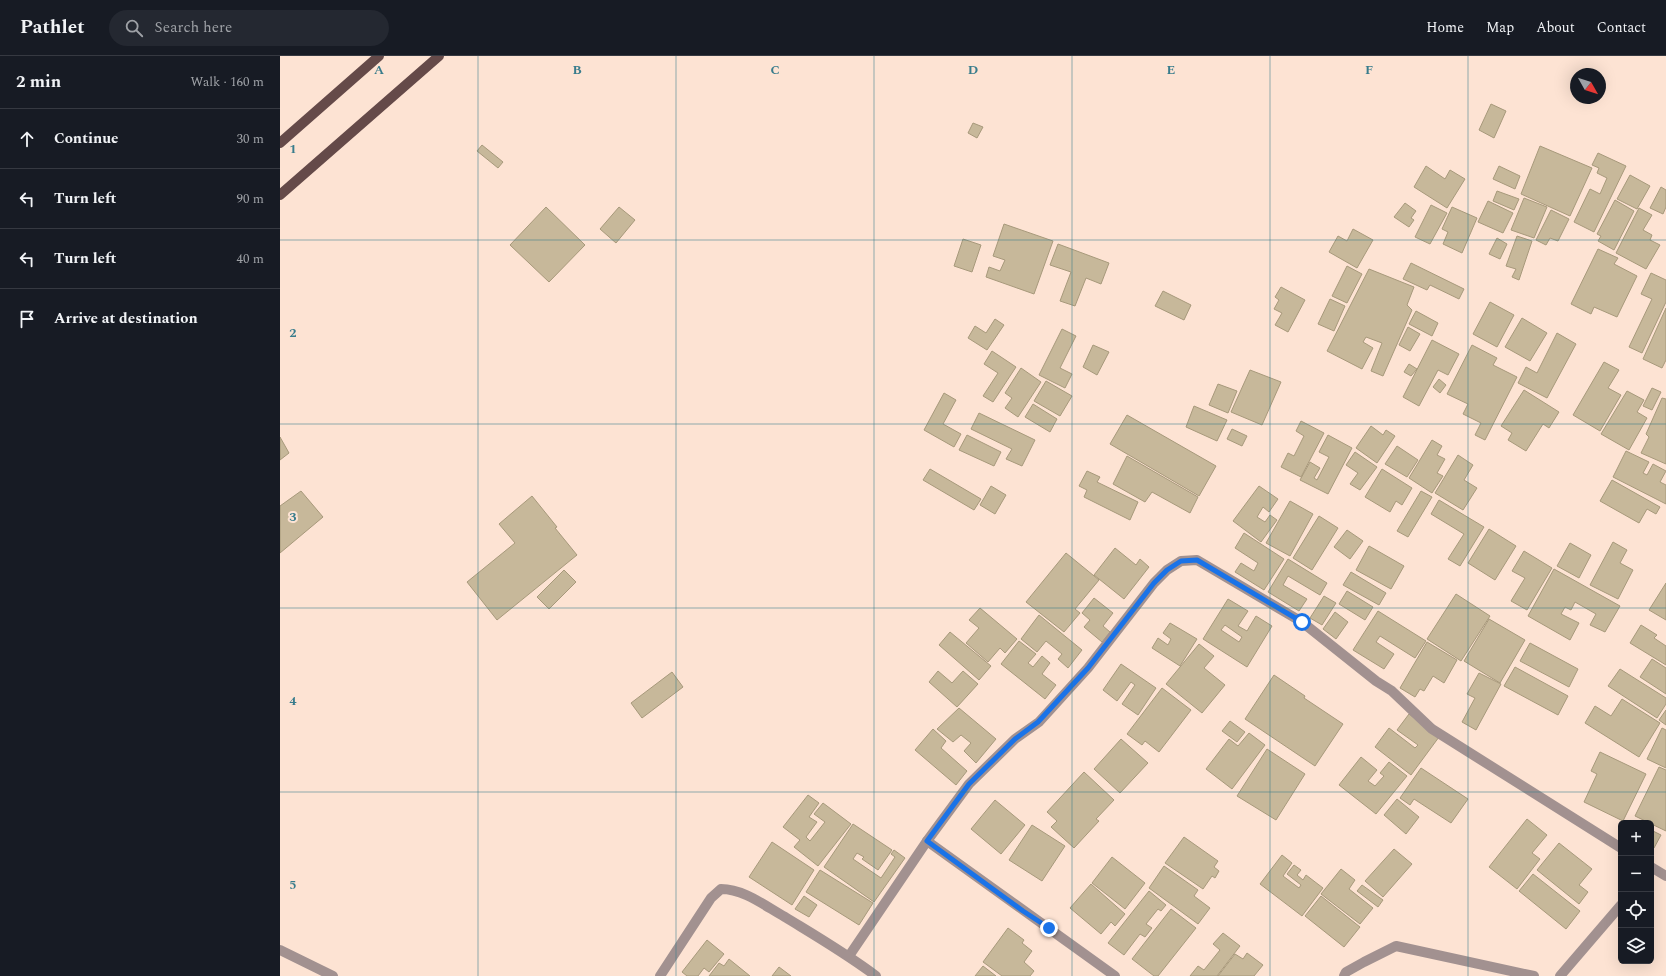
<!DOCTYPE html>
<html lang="en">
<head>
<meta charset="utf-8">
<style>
	:root { --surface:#171b24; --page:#242831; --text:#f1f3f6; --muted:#9ea1a6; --line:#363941 }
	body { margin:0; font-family:Spectral,serif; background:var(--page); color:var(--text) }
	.controls { position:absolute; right:12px; bottom:12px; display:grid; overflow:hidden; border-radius:6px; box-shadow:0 4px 16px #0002 }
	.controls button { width:36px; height:36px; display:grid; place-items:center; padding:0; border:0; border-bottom:1px solid var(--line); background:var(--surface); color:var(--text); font:20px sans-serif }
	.compass { position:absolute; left:1290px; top:12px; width:36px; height:36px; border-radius:50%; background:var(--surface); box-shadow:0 4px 16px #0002; rotate:129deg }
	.stop { position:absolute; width:12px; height:12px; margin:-9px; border:3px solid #1a73e8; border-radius:50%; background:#fff }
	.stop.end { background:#1a73e8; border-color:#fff; box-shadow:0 1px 4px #0008 }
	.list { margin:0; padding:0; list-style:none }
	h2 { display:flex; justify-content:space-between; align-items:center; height:52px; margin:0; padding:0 16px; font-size:17px }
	h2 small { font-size:13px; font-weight:400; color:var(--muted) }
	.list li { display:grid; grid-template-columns:26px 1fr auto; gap:12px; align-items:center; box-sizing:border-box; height:60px; padding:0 16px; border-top:1px solid var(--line) }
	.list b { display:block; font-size:15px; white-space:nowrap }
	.list em { font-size:13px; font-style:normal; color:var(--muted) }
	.icon { flex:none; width:22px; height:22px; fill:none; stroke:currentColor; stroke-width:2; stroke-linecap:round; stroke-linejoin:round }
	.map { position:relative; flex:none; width:1386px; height:920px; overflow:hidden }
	header { display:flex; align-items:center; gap:24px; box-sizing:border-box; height:56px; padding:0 20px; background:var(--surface); border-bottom:1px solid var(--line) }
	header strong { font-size:19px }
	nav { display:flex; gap:22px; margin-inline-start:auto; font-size:14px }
	.search { width:280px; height:36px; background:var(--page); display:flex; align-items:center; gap:10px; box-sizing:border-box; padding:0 14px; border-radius:22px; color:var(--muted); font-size:15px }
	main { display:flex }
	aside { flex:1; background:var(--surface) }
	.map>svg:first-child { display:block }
	.building { fill:#c7b89a; stroke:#a7997b; fill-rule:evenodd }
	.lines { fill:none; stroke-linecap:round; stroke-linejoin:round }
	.minor { stroke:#a29190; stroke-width:10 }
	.major { stroke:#654a49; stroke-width:10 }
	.route { stroke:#1a73e8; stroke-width:5 }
	.grid { fill:none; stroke:#387c8c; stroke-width:1; stroke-opacity:0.55 }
	.grid-label { font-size:13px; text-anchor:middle; font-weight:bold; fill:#387c8c; stroke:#fde3d3; stroke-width:4; stroke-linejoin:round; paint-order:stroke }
</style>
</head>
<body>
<header>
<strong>Pathlet</strong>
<div class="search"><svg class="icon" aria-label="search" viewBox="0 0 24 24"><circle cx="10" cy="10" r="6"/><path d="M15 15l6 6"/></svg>Search here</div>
<nav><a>Home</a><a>Map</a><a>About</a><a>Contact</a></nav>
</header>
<main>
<aside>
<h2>2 min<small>Walk · 160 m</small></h2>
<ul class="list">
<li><svg class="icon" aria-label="ahead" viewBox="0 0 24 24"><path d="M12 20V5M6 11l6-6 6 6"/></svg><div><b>Continue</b></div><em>30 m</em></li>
<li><svg class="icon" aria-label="left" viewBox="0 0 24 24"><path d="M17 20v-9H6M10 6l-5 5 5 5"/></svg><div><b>Turn left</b></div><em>90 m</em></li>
<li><svg class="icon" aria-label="left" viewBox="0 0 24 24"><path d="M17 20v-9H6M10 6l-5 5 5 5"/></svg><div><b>Turn left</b></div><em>40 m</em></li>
<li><svg class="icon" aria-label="arrive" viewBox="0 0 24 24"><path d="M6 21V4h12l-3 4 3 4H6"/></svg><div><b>Arrive at destination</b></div></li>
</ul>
</aside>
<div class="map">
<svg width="1386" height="920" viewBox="0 0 1386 920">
	<rect width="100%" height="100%" fill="#fde3d3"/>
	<!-- building -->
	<g class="building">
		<path d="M1211,48l15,7 -12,27 -15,-8z"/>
		<path d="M693,67l10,4 -6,11 -9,-5z"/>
		<path d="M202,89l21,17 -5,6 -21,-17z"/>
		<path d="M1260,90l52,22 -22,48 -49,-22z"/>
		<path d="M1318,97l28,13 -32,66 -20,-10 16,-33 10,5 7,-16 -10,-5 2,-5 -7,-3z"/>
		<path d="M1146,110l19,13 5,-9 15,9 -18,29 -33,-21z"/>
		<path d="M1219,110l21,10 -5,13 -22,-10z"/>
		<path d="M1350,119l20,11 -13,23 -20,-10z"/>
		<path d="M1381,131l5,3v17l-3,7 -13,-6z"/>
		<path d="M1217,135l22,8 -5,11 -21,-9z"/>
		<path d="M1244,142l23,9 -13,31 -23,-8z"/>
		<path d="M1335,144l19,11 -20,39 -16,-9 3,-5 -4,-2z"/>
		<path d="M1208,145l25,12 -10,20 -25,-11z"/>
		<path d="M1125,147l11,8 -5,7 3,2 -5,7 -15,-10z"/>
		<path d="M1151,149l16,8 -17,31 -15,-7z"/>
		<path d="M266,151l39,38 -36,37 -39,-37z"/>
		<path d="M339,151l16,13 -19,23 -16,-14z"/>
		<path d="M1172,151l25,11 -15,35 -19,-9 5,-12 -6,-3z"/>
		<path d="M1359,152l13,7 -9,15 9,5 -2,5 10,5 -14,24 -30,-16z"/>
		<path d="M1271,154l18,9 -11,22 -8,-3 -4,7 -10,-5z"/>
		<path d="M724,168l49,17 -19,53 -48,-17 3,-10 11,4 5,-11 -12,-4z"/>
		<path d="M1073,173l20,11 -16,28 -28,-16 9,-16 9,5z"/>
		<path d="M1237,180l15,5 -13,39 -7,-3 4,-8 -10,-3z"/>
		<path d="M1217,182l10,6 -7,15 -11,-5z"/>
		<path d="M683,183l18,6 -9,27 -18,-6z"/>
		<path d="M778,188l51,19 -8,21 -15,-6 -11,28 -15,-5 11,-29 -21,-7z"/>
		<path d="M1318,193l20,9 -4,6 23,12 -20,41 -23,-10 -3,7 -20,-10z"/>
		<path d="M1131,207l53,26 -5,10 -29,-14 -3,5 -24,-11z"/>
		<path d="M1067,210l15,8 -15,29 -15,-7z"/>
		<path d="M1089,213l45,18 -7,18 5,5 -29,66 -12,-5 11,-28 -16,-6 -3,5 10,6 -11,21 -35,-18z"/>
		<path d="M1371,217l15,7v22l-24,51 -13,-6 23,-48 -11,-5z"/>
		<path d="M1001,231l24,13 -17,32 -13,-7 7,-12 -8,-4 5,-9 -4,-3z"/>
		<path d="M883,235l28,14 -7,15 -29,-14z"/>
		<path d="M1050,243l15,7 -11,25 -16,-7z"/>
		<path d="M1210,246l24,13 -17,32 -24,-13z"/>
		<path d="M1386,252v52l-4,8 -19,-9z"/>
		<path d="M1136,255l22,12 -6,13 -23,-12z"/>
		<path d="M1242,262l25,15 -17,28 -25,-14z"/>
		<path d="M715,263l9,6 -17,25 -19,-12 7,-12 11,7z"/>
		<path d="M1128,271l12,7 -10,17 -11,-6z"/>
		<path d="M782,273l14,7 -16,32 12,6 -7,14 -26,-13z"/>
		<path d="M1277,277l19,11 -29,54 -29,-15 8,-16 11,6z"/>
		<path d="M1152,284l27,14 -11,21 -10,-5 -19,36 -16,-9z"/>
		<path d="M813,289l16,7 -12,23 -14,-8z"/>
		<path d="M1192,289l25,13 -4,7 24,12 -32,63 -10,-5 6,-12 -18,-9 5,-10 -21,-10z"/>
		<path d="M712,295l24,16 -23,35 -10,-6 15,-23 -14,-9z"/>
		<path d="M1324,306l15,8 -11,18 13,7 -21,36 -27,-16z"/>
		<path d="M1129,308l8,5 -6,7 -7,-4z"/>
		<path d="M741,312l20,14 -23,35 -13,-9 7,-10 -7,-5z"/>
		<path d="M970,314l31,12 -19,43 -31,-13z"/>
		<path d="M1159,323l7,6 -6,8 -7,-6z"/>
		<path d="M766,325l26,15 -12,20 -26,-15z"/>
		<path d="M938,328l19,7 -9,22 -19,-8z"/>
		<path d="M1372,332l9,4 -9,18 -9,-4z"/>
		<path d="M1244,334l35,22 -10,16 -6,-4 -17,27 -18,-11 4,-7 -11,-7z"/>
		<path d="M1347,335l17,9 -7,12 10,6 -18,32 -28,-16z"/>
		<path d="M664,337l12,7 -13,24 18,10 -7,13 -30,-17z"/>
		<path d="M1382,342l4,1v65l-25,-11 8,-16 -3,-3z"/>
		<path d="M753,348l24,15 -7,13 -25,-15z"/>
		<path d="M914,350l33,14 -10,21 -31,-14z"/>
		<path d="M699,357l56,27 -13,26 -16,-7 6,-10 -41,-20z"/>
		<path d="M847,359l89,51 -17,30 -89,-52z"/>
		<path d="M1021,365l23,12 -23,44 -20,-10 7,-14 6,3 10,-20 -8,-5z"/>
		<path d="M1091,370l12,9 3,-5 9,6 -18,27 -21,-15z"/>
		<path d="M952,373l15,7 -5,10 -15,-7z"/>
		<path d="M687,379l34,17 -7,14 -35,-16z"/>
		<path d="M1048,379l24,13 -24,46 -28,-14 10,-18 10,6 -6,10 3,2 12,-23 -10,-5z"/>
		<path d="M0,381l9,16 -9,7z"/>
		<path d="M1152,384l10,6 -5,9 8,4 -8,14 6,3 -11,17 -23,-15z"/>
		<path d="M1117,390l21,14 -11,17 -22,-13z"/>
		<path d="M1346,395l23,11 -6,11 4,2 6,-11 13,7 -6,11 6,3v19l-53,-27z"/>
		<path d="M1075,396l22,15 -17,23 -10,-6 8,-11 -12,-8z"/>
		<path d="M1178,399l15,10 -9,15 13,8 -14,22 -28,-17z"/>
		<path d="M847,400l71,41 -8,16 -38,-21 -7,10 -32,-18z"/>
		<path d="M650,413l51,30 -7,11 -51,-30z"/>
		<path d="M1102,413l30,19 -10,17 -6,-4 -6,11 -25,-15z"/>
		<path d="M807,415l13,6 -3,5 41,20 -8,18 -46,-23 3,-7 -8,-4z"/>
		<path d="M1332,424l48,27 -4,7 -9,-5 -8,14 -39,-22z"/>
		<path d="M711,430l15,9 -11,19 -15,-9z"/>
		<path d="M979,430l19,13 -9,13 -6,-5 -6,10 8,5 5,-7 7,5 -16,22 -28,-21z"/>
		<path d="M21,435l22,26 -43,36v-47z"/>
		<path d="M1141,435l11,6 -24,40 -11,-6z"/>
		<path d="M252,440l25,31 -2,1 22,27 -80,65 -30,-38 48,-39 -16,-19z"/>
		<path d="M1159,444l45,27 -24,39 -12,-7 16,-25 -33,-20z"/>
		<path d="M1010,445l23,13 -23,42 -24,-13z"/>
		<path d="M1039,460l19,12 -26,42 -19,-12z"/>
		<path d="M1209,473l27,17 -21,34 -27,-17z"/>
		<path d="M1067,474l16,11 -13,18 -16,-12z"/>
		<path d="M964,477l40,26 -20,31 -29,-18 6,-9 13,8 4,-8 -23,-15z"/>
		<path d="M1333,486l14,8 -7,13 13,7 -15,29 -28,-14z"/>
		<path d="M1290,487l21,12 -12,23 -22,-12z"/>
		<path d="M1089,490l35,20 -13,23 -35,-19z"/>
		<path d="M835,492l21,17 4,-6 9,8 -25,32 -30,-24z"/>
		<path d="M1244,495l28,17 -25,42 -16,-9 14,-23 -13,-7z"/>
		<path d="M786,497l33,27 -24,29 5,4 -16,19 -38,-30z"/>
		<path d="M1008,503l39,24 -7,12 -32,-19 -5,9 24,14 -8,12 -31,-19z"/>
		<path d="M1274,513l66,37 -15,26 -15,-7 6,-11 -21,-12 -4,8 -6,-3 -4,7 18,9 -9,17 -42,-24z"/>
		<path d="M284,514l12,12 -27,27 -12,-12z"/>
		<path d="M1071,516l35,21 -7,12 -36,-20z"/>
		<path d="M1386,527v37l-17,-10z"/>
		<path d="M1067,535l26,16 -8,13 -26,-16z"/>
		<path d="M1176,538l34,22 -29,45 -34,-22z"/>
		<path d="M1044,540l12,7 -14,22 -12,-7z"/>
		<path d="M814,542l19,15 -10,13 7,6 -8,10 -18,-15 6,-7 -8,-7z"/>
		<path d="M948,543l20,12 -10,15 9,5 9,-15 16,10 -25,41 -44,-28zM945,569l17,12 -3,5 -18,-12z"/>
		<path d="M700,552l37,31 -12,14 -5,-5 -12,14 -22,-19 13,-15 -10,-8z"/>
		<path d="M1098,555l48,30 -11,17 -35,-22 -4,6 18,12 -10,15 -31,-19z"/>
		<path d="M1055,556l13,10 -12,17 -13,-10z"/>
		<path d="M759,559l43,35 -14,18 -10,-9 4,-5 -16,-13 -9,11 -16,-13z"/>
		<path d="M1209,563l36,21 -25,43 -36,-22z"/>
		<path d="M890,567l27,16 -17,27 -28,-18 6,-10 10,7 3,-6 -8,-6z"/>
		<path d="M1361,569l16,10 -3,3 12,8v19l-36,-22z"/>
		<path d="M670,576l41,34 -12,14 -40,-35z"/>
		<path d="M739,585l17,13 -8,9 5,4 9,-11 8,7 -8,11 14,11 -11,14 -44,-35z"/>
		<path d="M1147,586l30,18 -13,23 -11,-7 -9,15 -4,-2 -5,8 -15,-9z"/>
		<path d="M1250,587l48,26 -9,18 -49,-26z"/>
		<path d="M919,588l15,12 -10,12 21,17 -23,28 -36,-29z"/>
		<path d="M1372,603l14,9v26l-26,-17z"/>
		<path d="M841,608l35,24 -18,27 -16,-11 13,-19 -4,-3 -14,19 -14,-11z"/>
		<path d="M1235,611l53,29 -10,19 -54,-29z"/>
		<path d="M1340,613l46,29v6l-9,14 -49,-32z"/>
		<path d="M658,615l14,12 11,-12 15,13 -21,23 -28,-25z"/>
		<path d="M392,616l11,15 -41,31 -11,-15z"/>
		<path d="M1199,617l22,11 -25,46 -14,-8 13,-24 -8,-4z"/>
		<path d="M994,619l31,21 -1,2 39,26 -28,42 -70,-47z"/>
		<path d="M882,632l29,22 -32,42 -14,-11 -3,4 -15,-11z"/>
		<path d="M1342,643l38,24 -21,34 -54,-34 10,-17 16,10z"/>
		<path d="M679,652l37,31 -20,24 -12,-12 7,-8 -10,-8 -8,7 -16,-13z"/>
		<path d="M1386,654v15l-7,-5z"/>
		<path d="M1129,658l30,23 -28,38 -36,-28 14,-19 26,20 3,-3 -21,-15z"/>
		<path d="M950,665l15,11 -8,10 -15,-11z"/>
		<path d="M1382,672l4,2v38l-19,-9z"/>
		<path d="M653,673l13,12 -5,7 26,23 -11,14 -41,-35z"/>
		<path d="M969,677l16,12 -33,44 -26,-20 23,-30 9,7z"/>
		<path d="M841,683l27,24 -28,30 -26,-24z"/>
		<path d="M987,693l38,25 -29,46 -39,-24z"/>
		<path d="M1320,696l46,22 -23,47 -39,-19 13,-28 -6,-3z"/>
		<path d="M1081,701l16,13 -9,11 7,5 9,-10 -4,-3 9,-11 18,14 -31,38 -37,-29z"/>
		<path d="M1379,711l7,3v61l-31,-15z"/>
		<path d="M1141,712l47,31 -17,24 -37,-24 -4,6 -10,-7z"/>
		<path d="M804,716l30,28 -18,19 3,2 -25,27 -23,-21 6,-6 -10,-9z"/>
		<path d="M528,739l11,8 -10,14 8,5 -11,15 4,4 15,-19 -11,-8 9,-11 28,21 -33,42 -24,-19 6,-7 -17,-13z"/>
		<path d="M1117,743l22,18 -13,17 -22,-19z"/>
		<path d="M715,744l30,25 -24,29 -30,-25z"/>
		<path d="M1247,763l20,16 -15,18 8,6 -23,30 -28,-22z"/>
		<path d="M573,768l39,26 -14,20 -16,-11 2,-2 -7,-4 -4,6 28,19 14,-21 -4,-3 3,-4 11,8 -31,44 -50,-35z"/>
		<path d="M752,769l33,21 -23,35 -33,-21z"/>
		<path d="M1371,774l10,5 -7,13 -3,-1z"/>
		<path d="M904,781l34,24 -4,6 5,4 -4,7 -3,-2 -9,13 -38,-26z"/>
		<path d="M492,786l42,28 -22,35 -43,-28z"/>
		<path d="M1279,787l33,26 -13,16 9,7 -9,12 -42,-34z"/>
		<path d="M1114,793l18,15 -29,33 -18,-16z"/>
		<path d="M1002,799l10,8 -9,13 16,12 2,-3 -14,-11 7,-9 7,5 -4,5 6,5 3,-5 17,13 -21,28 -42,-32z"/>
		<path d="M832,801l33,26 -20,26 -33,-26z"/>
		<path d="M884,810l34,24 -4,6 16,12 -12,16 -49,-36z"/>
		<path d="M1061,813l14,11 -6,9 24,19 -13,16 -39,-30z"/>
		<path d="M540,814l53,33 -14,22 -53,-33z"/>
		<path d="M1253,818l47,37 -14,18 -47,-38z"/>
		<path d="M811,828l34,30 -10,12 -4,-4 -10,12 -31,-26z"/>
		<path d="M1082,829l21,15 -5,7 -21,-16z"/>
		<path d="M869,835l17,14 -5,6 -3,-2 -12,15 6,4 -7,9 -5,-3 -16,21 -16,-12z"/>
		<path d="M524,840l13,9 -8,12 -14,-8z"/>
		<path d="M1041,840l39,31 -16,20 -39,-31z"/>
		<path d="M891,853l25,19 -38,48h-4l-22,-17z"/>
		<path d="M728,872l16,12 -2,3 10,8 -8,11 10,9 -4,5h-28l-19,-14z"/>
		<path d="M943,877l17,13 -23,30h-27l8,-10 6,4 16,-20 -7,-6z"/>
		<path d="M427,884l17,14 -15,18 -5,-4 -6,8h-11l-5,-4z"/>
		<path d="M967,897l16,12 -9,11h-36l17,-22 8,5z"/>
		<path d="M449,903l21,17h-41l10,-13 5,3z"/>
		<path d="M703,910l13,10h-21z"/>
		<path d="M499,911l12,9h-19z"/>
	</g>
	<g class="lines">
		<!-- minor -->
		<g class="minor">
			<path d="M647,785l188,135"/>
			<path d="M1371,811l15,9"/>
			<path d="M0,894l53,26"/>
			<path d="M569,900l78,-115 42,-57 46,-45 24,-17 49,-54 66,-85 13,-13 14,-9 16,-1 105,62 74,59 16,10 40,38 189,119"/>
			<path d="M380,920l51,-78 10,-9c23,0 44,17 64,28 31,19 62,37 91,59"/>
			<path d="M1064,920l2,-4 18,-10 32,-16 138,30"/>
			<path d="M1280,920l61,-71"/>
		</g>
		<!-- major -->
		<g class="major">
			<path d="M0,87l99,-87"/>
			<path d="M0,139l159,-139"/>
		</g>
	</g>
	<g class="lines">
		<!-- route -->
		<path class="route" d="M769,872l-26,-17 -96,-70 42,-57 46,-45 23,-17 50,-54 66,-85 13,-13 14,-9 16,-1 105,62"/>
	</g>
	<!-- grid -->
	<path class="grid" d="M198,0v920M396,0v920M594,0v920M792,0v920M990,0v920M1188,0v920M0,184h1386M0,368h1386M0,552h1386M0,736h1386"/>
	<g class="grid-label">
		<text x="99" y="18">A</text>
		<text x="297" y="18">B</text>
		<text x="495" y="18">C</text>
		<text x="693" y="18">D</text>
		<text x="891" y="18">E</text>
		<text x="1089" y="18">F</text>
		<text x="13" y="97">1</text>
		<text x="13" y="281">2</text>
		<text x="13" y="465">3</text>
		<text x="13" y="649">4</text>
		<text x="13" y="833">5</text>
	</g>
</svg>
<div class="controls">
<button>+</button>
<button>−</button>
<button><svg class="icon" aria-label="locate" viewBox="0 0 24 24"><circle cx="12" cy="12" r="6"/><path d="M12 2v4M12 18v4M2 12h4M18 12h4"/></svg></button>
<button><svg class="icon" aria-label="layers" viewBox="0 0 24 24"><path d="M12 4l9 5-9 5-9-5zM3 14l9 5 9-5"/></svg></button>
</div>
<svg class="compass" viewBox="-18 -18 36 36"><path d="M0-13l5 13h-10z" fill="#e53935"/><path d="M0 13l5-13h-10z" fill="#9ea1a6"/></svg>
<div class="stop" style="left:1022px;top:566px"></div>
<div class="stop end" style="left:769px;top:872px"></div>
</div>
</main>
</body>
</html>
